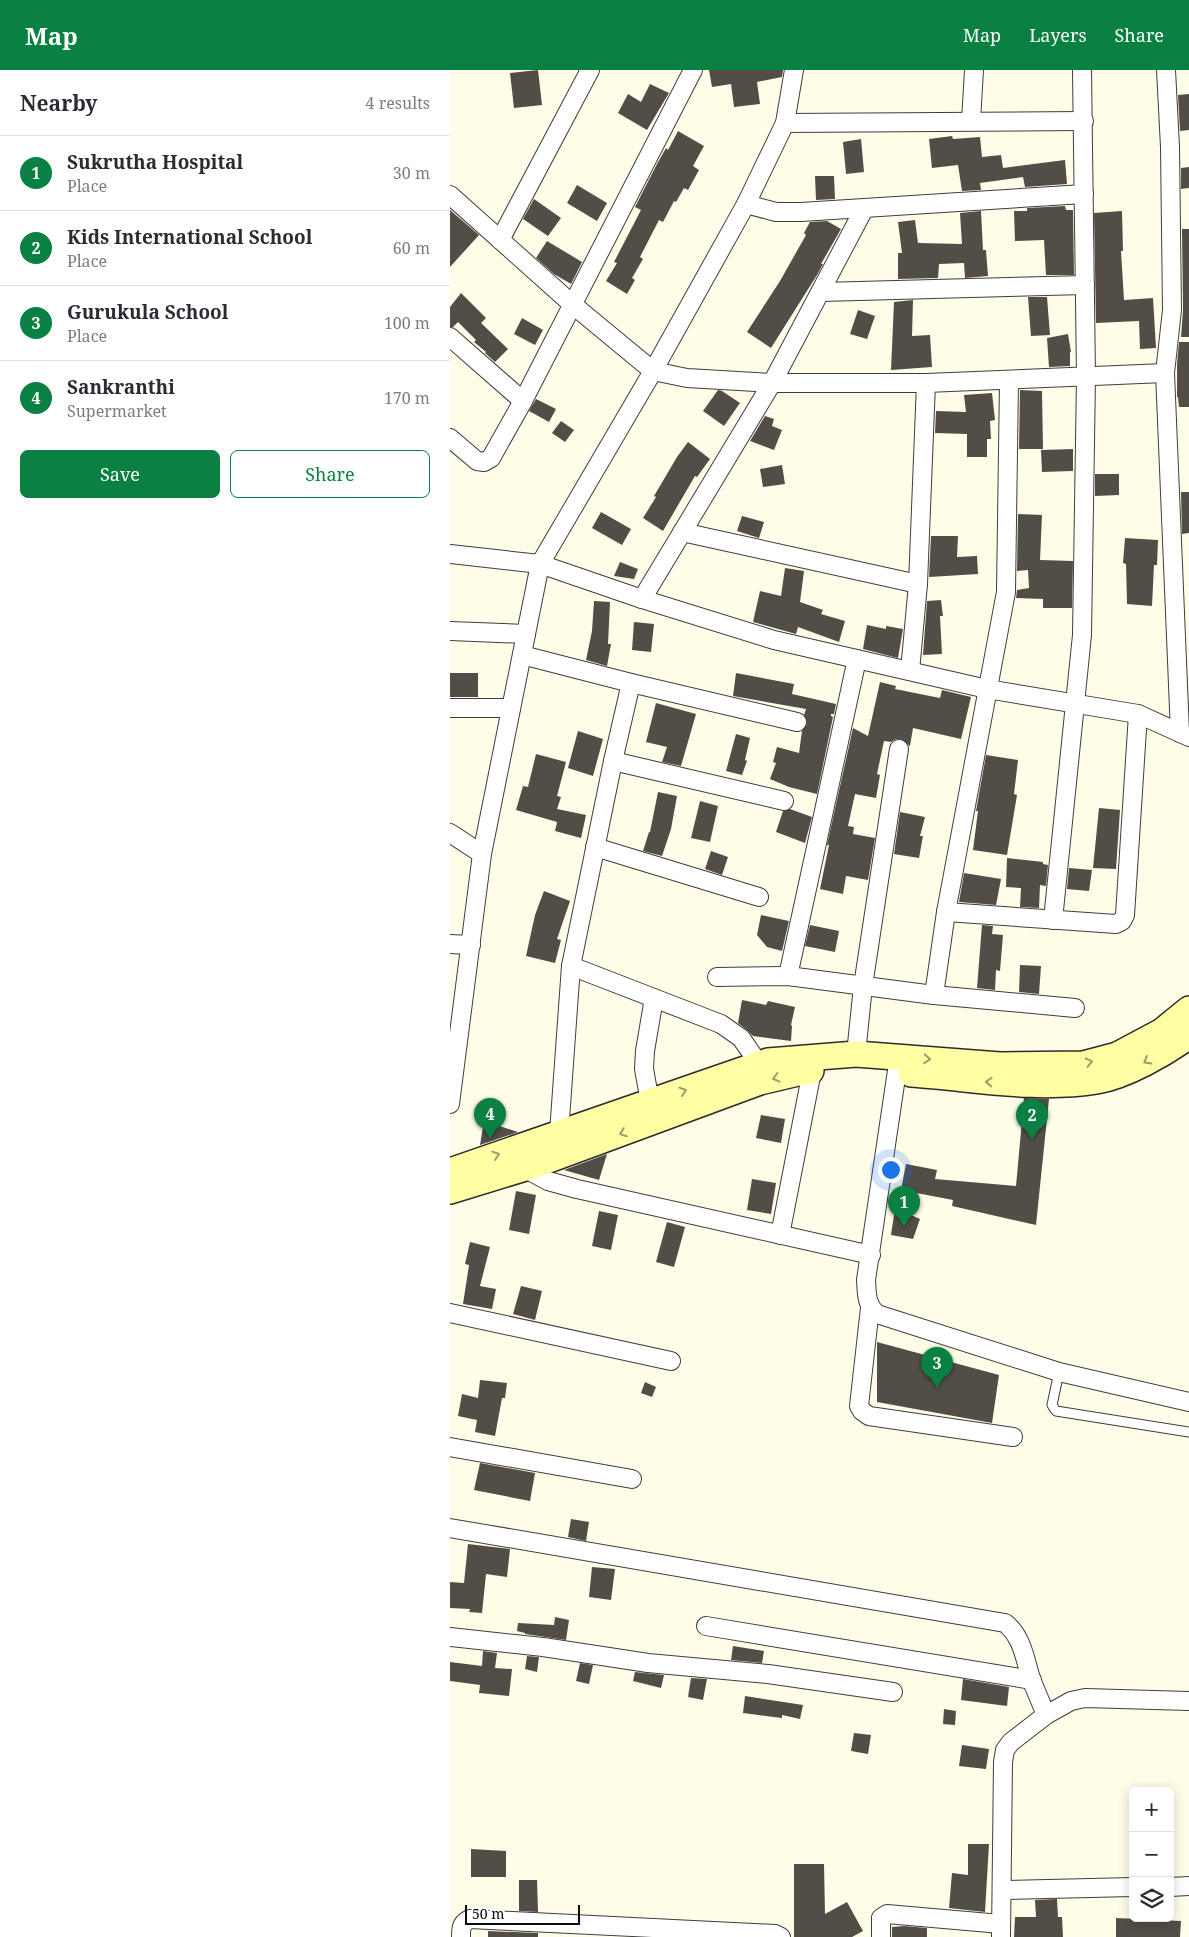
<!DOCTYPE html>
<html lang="en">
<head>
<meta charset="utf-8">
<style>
	:root { --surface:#fff; --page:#f2f2f3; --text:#2b2b33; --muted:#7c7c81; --line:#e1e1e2; --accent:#0b8043 }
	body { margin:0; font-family:"Noto Serif",serif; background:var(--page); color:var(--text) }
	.controls { position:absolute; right:15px; bottom:15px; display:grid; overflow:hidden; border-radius:8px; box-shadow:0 2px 12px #0003 }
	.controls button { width:45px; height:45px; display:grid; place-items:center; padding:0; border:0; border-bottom:1px solid var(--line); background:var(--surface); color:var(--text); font:25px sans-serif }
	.scale { position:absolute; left:15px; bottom:12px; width:115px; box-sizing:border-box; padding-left:5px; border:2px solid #0a0a0a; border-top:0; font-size:14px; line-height:18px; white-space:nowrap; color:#0a0a0a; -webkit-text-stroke:4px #fff; paint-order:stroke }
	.you { position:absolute; left:440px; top:1099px; width:18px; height:18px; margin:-12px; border:4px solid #fff; border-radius:50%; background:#1a73e8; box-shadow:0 0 0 8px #1a73e833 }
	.badge { display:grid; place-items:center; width:32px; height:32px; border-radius:50%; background:var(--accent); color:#fff; font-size:16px; font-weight:700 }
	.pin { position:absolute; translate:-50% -41px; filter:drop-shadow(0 1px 2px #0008) }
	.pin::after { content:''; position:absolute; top:26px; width:18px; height:15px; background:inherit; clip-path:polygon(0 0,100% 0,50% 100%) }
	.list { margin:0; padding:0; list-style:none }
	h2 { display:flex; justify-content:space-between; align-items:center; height:65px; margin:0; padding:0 20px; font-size:21px }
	h2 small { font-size:16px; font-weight:400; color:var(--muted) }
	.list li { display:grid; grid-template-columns:32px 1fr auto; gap:15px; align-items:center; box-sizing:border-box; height:75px; padding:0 20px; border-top:1px solid var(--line) }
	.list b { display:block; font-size:19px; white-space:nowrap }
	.list p { margin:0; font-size:16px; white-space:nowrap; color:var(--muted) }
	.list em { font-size:16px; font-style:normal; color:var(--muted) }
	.actions { display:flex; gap:10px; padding:15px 20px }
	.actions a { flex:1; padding:11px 0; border:1px solid var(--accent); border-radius:8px; text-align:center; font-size:18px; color:var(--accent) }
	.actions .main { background:var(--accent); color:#fff }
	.icon { flex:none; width:28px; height:28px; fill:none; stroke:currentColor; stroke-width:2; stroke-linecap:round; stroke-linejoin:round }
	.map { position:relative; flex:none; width:739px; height:1867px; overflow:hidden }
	header { display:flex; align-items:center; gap:30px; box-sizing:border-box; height:70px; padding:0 25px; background:var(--accent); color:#fff }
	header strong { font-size:24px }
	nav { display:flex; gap:28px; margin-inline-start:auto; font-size:18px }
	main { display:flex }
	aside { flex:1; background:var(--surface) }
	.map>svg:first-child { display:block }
	.building { fill:#534d47 }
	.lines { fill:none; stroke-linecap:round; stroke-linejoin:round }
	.lane-casing { stroke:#3d3d3d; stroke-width:11 }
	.street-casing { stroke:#3d3d3d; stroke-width:20 }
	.secondary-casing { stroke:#2c2c2c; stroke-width:28 }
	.lane { stroke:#fff; stroke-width:9 }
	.street { stroke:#fff; stroke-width:18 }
	.secondary { stroke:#fffea3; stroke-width:25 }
	.oneway { stroke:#9d9c66 }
</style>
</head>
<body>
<header>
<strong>Map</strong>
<nav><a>Map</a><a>Layers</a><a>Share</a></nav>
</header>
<main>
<aside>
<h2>Nearby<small>4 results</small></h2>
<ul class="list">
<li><span class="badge">1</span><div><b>Sukrutha Hospital</b><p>Place</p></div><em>30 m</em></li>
<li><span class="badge">2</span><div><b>Kids International School</b><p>Place</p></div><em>60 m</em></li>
<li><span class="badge">3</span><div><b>Gurukula School</b><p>Place</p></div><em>100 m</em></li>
<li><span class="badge">4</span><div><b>Sankranthi</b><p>Supermarket</p></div><em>170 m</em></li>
</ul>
<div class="actions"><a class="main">Save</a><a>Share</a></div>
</aside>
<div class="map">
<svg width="739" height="1867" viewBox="0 0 739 1867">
	<rect width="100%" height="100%" fill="#fffde8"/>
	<!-- building -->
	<g class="building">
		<path d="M88,0l4,35 -28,3 -4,-35z"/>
		<path d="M259,0h74l-1,7 -25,5 3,22 -26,3 -3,-23 -19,3z"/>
		<path d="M200,14l19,9 -22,37 -29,-17 10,-19 13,8z"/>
		<path d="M739,24v36l-9,1 -2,-36z"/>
		<path d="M228,61l26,15 -11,20 6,4 -11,20 -4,-2 -8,14 -2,-1 -11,21 -4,-2 -19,37 3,2 -11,19 3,2 -8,14 -21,-13 11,-18 -3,-1 27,-52 -6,-3 22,-43 9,-16 2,2z"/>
		<path d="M502,66l1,3 27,-2 2,20 19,-2 2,13 62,-8 2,24 -42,3 -2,-10 -43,6 1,7 -19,1 -4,-26 -26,3 -3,-29z"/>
		<path d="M411,69l3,33 -18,2 -3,-32z"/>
		<path d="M739,97v21l-8,1v-21z"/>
		<path d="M365,106h19l1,23 -19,1z"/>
		<path d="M127,115l30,18 -10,18 -30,-18z"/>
		<path d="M84,129l27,19 -13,18 -25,-17z"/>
		<path d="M615,136l1,4h7l1,65h-28l-2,-35 -29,1 -1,-30h13v-3z"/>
		<path d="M0,140l29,25 -29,32z"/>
		<path d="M531,141l2,39h3l2,26 -23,2 -1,-15 -25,1 -1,14 -40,1v-26h4l-4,-31 17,-2 3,23 44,1 -2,-31z"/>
		<path d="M672,141l1,40h-2l3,49 29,-2 3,50 -16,1 -1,-28 -43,2 -2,-110z"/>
		<path d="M377,151l14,8 -20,35h2l-6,11 -46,73 -24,-16 33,-51 26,-46 -2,-2 6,-11z"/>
		<path d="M732,159h7v108h-8l2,-27z"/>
		<path d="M97,171l35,21 -11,22 -17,-10 -18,-16z"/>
		<path d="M11,223l25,25 -5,5 27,26 -13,13 -10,-9 1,-1 -12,-10 2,-2 -18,-18 -5,5h-3v-20z"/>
		<path d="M578,227h19l3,38 -19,1z"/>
		<path d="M463,230l-1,36 18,-1 2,32 -41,3 3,-68z"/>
		<path d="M408,240l17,6 -8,23 -17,-5z"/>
		<path d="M72,248l21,12 -8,15 -21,-11z"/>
		<path d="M618,264l3,18h-1v14l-21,1 -2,-29z"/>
		<path d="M729,272h10v65h-10l-1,-10h-1v-33z"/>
		<path d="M268,320l4,1 18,12 -16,23 -21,-15z"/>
		<path d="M570,320l22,1 1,58h-24z"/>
		<path d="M542,323l3,27 -5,1 1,18h-4v18h-20v-23l-32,-1 1,-22 30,1 -2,-17z"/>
		<path d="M86,329l20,10 -7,13 -20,-11z"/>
		<path d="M315,346l9,3 -2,7 10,4 -8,20 -24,-9z"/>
		<path d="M111,351l13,9 -9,12 -13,-9z"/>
		<path d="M238,372l22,17 -13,18 -2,-1 -32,55 -20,-13 13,-21 -2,-1 23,-39z"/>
		<path d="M623,379v22l-31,1 -1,-22z"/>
		<path d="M332,395l3,19 -22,3 -3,-18z"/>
		<path d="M645,404h24v21l-24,1z"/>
		<path d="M731,422h8v41l-7,1z"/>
		<path d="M151,442l30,17 -9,16 -30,-17z"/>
		<path d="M568,444l24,1 -2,45 33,1 -1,47h-29v-9l-27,-1 1,-8 12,-2 -1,-18 -11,1z"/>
		<path d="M292,446l22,6 -5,16 -22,-7z"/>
		<path d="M481,466h27l-1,21 20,-1 1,18 -49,3z"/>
		<path d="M675,468l33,2 -1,25h-3l-2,41 -25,-2 -1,-40 -3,-1z"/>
		<path d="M170,492l18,7 -4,10 -20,-3z"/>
		<path d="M335,498l19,3 -4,31 23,8 -2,4 24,7 -6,21 -41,-15 -2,7 -43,-12 7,-31 21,5z"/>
		<path d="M491,530l2,16h-3l2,38 -19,1 4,-54z"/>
		<path d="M144,531l16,1 -2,42h3l-4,22 -21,-6 6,-29z"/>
		<path d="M184,552l20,2 -3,28 -19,-2z"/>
		<path d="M417,555l19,4v-3l17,3 -5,29 -35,-9z"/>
		<rect x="0" y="603" width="28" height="24"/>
		<path d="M286,603l58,11 -2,10 44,10 -2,10h-3v2l2,1 -16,77 -28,-7 -19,-8 6,-16 -3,-1 4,-15 22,6 3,-22 5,-7 -3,-9 2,-6 -73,-13z"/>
		<path d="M430,612l16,4 -1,3 45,9 2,-8 29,7 -10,42 -48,-11 -3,18 -9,-7h-5l-5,3 -7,-1 -7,33 3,1 -4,23 -21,-4 -7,32 6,1 -1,7 22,4 -7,42 -22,-4 -3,18 -23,-5 9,-44h-2l26,-117 15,8z"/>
		<path d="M206,633l40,11 -15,52 -19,-4 5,-15 -21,-5z"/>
		<path d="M128,661l25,8 -10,37 -25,-8z"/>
		<path d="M286,664l14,4 -5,22 2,1 -5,14 -16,-4z"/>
		<path d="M86,684l30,8 -9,34 4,1 -4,12 29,6 -5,23 -26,-7 2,-9 -41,-12 7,-24 5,1z"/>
		<path d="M536,685l32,5 -4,34 3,1 -10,60 -34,-5 5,-39h-2z"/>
		<path d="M208,722l19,4 -6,33 -9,27 -19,-5 6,-19h1z"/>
		<path d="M250,731l18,5 -8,36 -19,-4z"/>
		<path d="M649,738l21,2 -4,59 -23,-1z"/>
		<path d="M340,739l22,8 -7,26 -29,-11 7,-21z"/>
		<path d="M450,742l25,5 -5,19h3l-4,22 -25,-4z"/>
		<path d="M261,781l17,6 -6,18 -17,-6z"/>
		<path d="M557,788l36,4v2l5,1 -2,21 -6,-1 -1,23 -19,-1 1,-19 -15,-1z"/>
		<path d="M619,798l23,2 -3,21 -22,-2z"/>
		<path d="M514,803l37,6 -5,26 -37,-3z"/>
		<path d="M94,821l26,10 -13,38 4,1 -6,23 -29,-7 9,-41z"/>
		<path d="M311,845l28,6 -7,30 -15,-4 -10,-12z"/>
		<path d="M360,855l29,6 -4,21 -30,-6z"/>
		<path d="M532,855l11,1 -1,8 11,1 -3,36 -4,-1 -1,20 -18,-2z"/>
		<path d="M570,895l21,1 -2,28 -20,-2z"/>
		<path d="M292,930l24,5 2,-4 27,6 -4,18 1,1 -1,15 -38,-5 -6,-6 -9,-7z"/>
		<path d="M574,1028l25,1 -13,126 -84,-19 1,-6 -52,-10 5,-26 31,6 -2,9 81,7z"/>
		<path d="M311,1045l24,4 -4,24 -25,-5z"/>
		<path d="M34,1051l34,11 -38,13z"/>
		<path d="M157,1084l-8,26 -35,-10z"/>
		<path d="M302,1109l24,4 -5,31 -24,-4z"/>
		<path d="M66,1121l20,4 -7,39 -20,-4z"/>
		<path d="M445,1138l25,11 -7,20 -22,-4z"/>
		<path d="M149,1141l19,4 -7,35 -19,-4z"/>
		<path d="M217,1152l18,5 -11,40 -18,-5z"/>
		<path d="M20,1172l20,5 -10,39 16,3 -4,20 -29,-5 6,-39 -4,-1z"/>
		<path d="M71,1216l21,5 -7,29 -22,-6z"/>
		<path d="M427,1272l122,33 -7,48 -115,-21z"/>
		<path d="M30,1310l27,3 -2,15h-3l-7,38 -20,-4 2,-12 -19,-4 4,-22 16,4z"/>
		<path d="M195,1312l11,5 -4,10 -11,-4z"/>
		<path d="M30,1393l55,10 -5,28 -56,-11z"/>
		<path d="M121,1449l18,3 -3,19 -18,-4z"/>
		<path d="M18,1474l42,5 -3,28 -21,-3 -4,39 -13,-1 1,-3 -20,-1v-26l14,1z"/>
		<path d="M142,1497l23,2 -4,31 -22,-3z"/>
		<path d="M105,1547l14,3 -3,20 -41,-6v-1l-8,-2 1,-8 36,2z"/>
		<path d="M283,1576l31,5 -2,12 -31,-3z"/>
		<path d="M33,1581l14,2 -2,15 17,1 -3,27 -30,-3 1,-8 -30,-4v-19l32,4z"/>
		<path d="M77,1586l12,1 -2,15 -12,-3z"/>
		<path d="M130,1593l13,2 -4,19 -13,-3z"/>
		<path d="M185,1602l29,3 -3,13 -28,-7z"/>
		<path d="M241,1608l16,1 -4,21 -15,-3z"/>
		<path d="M513,1609l46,8 -2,19 -46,-6z"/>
		<path d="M295,1626l58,9 -3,14 -18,-4v3l-39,-5z"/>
		<path d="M494,1639l12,2 -1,14 -12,-1z"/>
		<path d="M404,1663l17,2 -3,19 -17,-3z"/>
		<path d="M512,1675l27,4 -3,20 -27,-3z"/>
		<path d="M518,1774h21l-4,68 -36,-4 3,-35 16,2z"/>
		<path d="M21,1779l35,2v26h-35z"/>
		<path d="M344,1794h30l1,50 22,-12 16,29 -11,6h-58z"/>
		<path d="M69,1810h18l1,32 -19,-1z"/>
		<path d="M607,1829l1,18h4l1,20h-49l1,-20h21l-1,-17z"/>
		<path d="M666,1848l65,3 -1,16h-64z"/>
		<path d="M454,1856l23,2v9h-35v-10z"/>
		<path d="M38,1861l50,2v4h-50z"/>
	</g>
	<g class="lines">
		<!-- lane casing -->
		<g class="lane-casing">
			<path id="lane" d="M609,1302l-7,33 4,6 133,21"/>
		</g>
		<!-- street casing -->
		<g class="street-casing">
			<g id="street">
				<path d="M716,0l4,77 2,163 -7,63 15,360"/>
				<path d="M521,51l3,-51"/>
				<path d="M335,53l299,-2"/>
				<path d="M0,125l122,109 81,67 34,7 85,5h154l239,-10"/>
				<path d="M296,134l30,8h25l283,-18"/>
				<path d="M50,170l90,-170"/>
				<path d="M371,222l264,-7"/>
				<path d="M0,267l73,64"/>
				<path d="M0,368l27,23 7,1 7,-4 32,-57 170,-331"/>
				<path d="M232,462l236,52"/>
				<path d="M0,484l90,10 102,35 132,41 213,49 151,25 51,23"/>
				<path d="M192,529l130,-216 92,-174"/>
				<path d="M0,561l76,3"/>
				<path d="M72,585l109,28 166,39"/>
				<path d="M460,601l8,-87 8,-201"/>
				<path d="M0,638h61"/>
				<path d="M163,691l171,40"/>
				<path d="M0,763l32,21"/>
				<path d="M145,777l164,50"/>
				<path d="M496,842l170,12 6,-3 3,-6 13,-201"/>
				<path d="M603,850l29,-285 4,-258 -4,-307"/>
				<path d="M0,874l21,1"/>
				<path d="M121,896l150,58 20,14 18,26"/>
				<path d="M338,906l69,-317"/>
				<path d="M267,907l71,-1 146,19 141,13"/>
				<path d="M484,925l12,-83 60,-320 3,-211"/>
				<path d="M406,984l7,-68 36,-237"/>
				<path d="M449,987l-33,223c1,14 0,25 11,34l182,58 130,30"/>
				<path d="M200,1032l-6,-33 1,-18 9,-53"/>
				<path d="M0,1034l32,-250 58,-290 113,-193 93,-167 39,-81 9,-53"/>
				<path d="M109,1063l12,-167 42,-205 18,-78"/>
				<path d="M74,1098l24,13 29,8 294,66"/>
				<path d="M330,1165l32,-164"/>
				<path d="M420,1238l-11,98 3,5 7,5 144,21"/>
				<path d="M0,1243l221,48"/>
				<path d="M0,1377l182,32"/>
				<path d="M0,1458l555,95c17,13 20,36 26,56 5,12 10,24 15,36"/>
				<path d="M256,1556l326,54"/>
				<path d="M0,1567l93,10 105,16 120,11 125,18"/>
				<path d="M720,1817l19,-1"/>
				<path d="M552,1820l131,-3"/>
				<path d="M11,1867c0,-9 0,-14 9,-18l305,15 6,3"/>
				<path d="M431,1867v-19l6,-4 114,10"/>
				<path d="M551,1867l2,-175 2,-12 6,-8 35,-27 25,-14 14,-3 104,3"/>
			</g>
		</g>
		<!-- secondary casing -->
		<g class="secondary-casing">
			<g id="secondary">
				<path d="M461,1004c61,4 124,17 186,7 29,-5 69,-28 92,-45"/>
				<path d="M0,1101l318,-110 88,-7 144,11 83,-1 34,-9 45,-24 27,-22"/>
				<path d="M0,1121l85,-26 225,-83 38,-9 13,-2"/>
			</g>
		</g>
		<!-- lane -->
		<use href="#lane" class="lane"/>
		<!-- street -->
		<use href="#street" class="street"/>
		<!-- secondary -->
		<use href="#secondary" class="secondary"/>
	</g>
	<!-- one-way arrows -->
	<defs><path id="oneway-chevron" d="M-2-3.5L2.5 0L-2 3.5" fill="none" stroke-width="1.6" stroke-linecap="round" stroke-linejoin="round" transform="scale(1.25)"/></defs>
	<g class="oneway">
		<use href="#oneway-chevron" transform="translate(477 989) rotate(5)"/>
		<use href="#oneway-chevron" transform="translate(697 991) rotate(149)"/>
		<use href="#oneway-chevron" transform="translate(639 992) rotate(-13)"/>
		<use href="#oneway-chevron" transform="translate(326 1008) rotate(166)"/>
		<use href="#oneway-chevron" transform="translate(539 1012) rotate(-178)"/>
		<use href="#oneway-chevron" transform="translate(233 1021) rotate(-19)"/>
		<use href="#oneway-chevron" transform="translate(173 1063) rotate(159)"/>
		<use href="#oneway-chevron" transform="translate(46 1085) rotate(-19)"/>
	</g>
</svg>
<div class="controls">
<button>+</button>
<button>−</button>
<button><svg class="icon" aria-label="layers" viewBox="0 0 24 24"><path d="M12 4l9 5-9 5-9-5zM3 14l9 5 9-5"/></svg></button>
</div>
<div class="scale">50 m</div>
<div class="you"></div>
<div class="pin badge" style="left:454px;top:1157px">1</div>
<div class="pin badge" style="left:582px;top:1070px">2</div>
<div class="pin badge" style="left:487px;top:1318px">3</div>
<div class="pin badge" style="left:40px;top:1069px">4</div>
</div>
</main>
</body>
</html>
